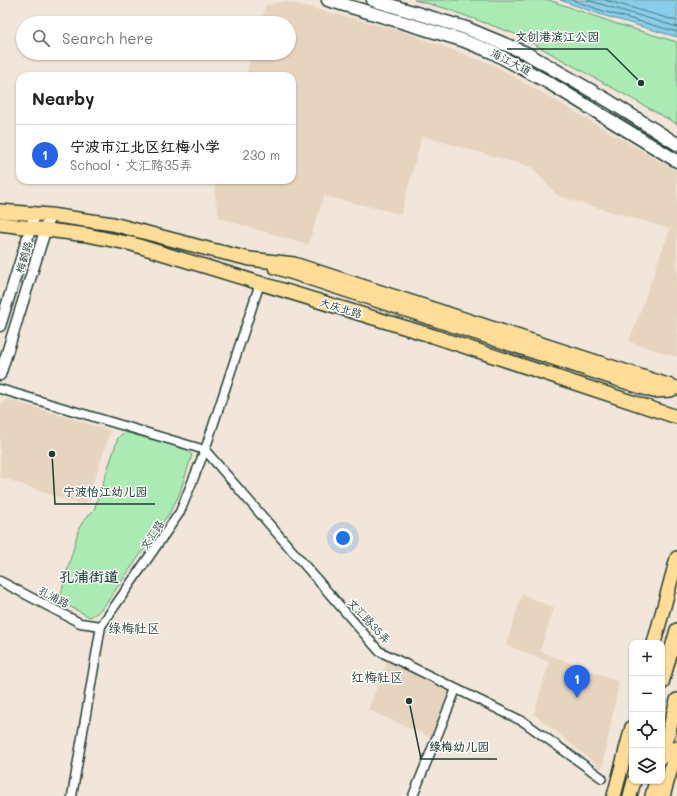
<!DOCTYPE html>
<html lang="en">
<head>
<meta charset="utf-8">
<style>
	:root { --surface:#fff; --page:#f6f6f6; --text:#222; --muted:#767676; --line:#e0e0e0; --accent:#2563eb }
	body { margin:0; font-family:Mali,"LXGW WenKai TC",sans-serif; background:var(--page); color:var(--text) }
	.controls { position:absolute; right:12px; bottom:12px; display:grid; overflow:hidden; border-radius:8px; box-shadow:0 1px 3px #0004 }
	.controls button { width:36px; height:36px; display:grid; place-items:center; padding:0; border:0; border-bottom:1px solid var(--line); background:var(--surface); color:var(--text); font:20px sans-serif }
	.you { position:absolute; left:343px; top:538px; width:14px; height:14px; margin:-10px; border:3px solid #fff; border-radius:50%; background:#1a73e8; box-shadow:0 0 0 6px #1a73e833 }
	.badge { display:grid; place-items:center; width:26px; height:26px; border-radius:50%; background:var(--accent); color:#fff; font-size:13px; font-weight:700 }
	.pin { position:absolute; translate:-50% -33px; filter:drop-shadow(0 1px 2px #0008) }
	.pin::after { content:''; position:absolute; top:21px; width:14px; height:12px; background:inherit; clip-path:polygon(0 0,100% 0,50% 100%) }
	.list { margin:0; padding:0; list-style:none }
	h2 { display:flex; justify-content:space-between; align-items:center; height:52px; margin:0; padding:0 16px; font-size:17px }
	h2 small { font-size:13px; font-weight:400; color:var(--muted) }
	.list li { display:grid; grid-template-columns:26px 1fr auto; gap:12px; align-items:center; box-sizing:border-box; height:60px; padding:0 16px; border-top:1px solid var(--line) }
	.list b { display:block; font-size:15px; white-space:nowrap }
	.list p { margin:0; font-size:13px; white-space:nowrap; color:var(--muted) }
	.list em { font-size:13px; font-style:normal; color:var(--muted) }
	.icon { flex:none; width:22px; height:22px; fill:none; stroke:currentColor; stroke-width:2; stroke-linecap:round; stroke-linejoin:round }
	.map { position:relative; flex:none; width:677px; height:796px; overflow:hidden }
	.search { position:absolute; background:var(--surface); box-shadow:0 1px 3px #0004; left:16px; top:16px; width:280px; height:44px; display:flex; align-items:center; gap:10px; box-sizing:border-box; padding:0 14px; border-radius:22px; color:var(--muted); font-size:15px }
	.panel { position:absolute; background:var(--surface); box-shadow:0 1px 3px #0004; left:16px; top:72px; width:280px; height:112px; border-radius:12px }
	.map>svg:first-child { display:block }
	.built { fill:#e7d4bf }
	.green { fill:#aaeab3; stroke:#649474 }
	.water { fill:#89cdea; stroke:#5f93a1 }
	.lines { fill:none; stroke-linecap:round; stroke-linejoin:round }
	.shore { stroke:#49777d; stroke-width:1 }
	.minor-casing { stroke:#1f3d34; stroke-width:11 }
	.tertiary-casing { stroke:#1f3d34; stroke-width:13 }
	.secondary-casing { stroke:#1f3d34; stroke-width:15 }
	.primary-casing { stroke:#1f3d34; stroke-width:16 }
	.minor { stroke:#fff; stroke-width:8 }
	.tertiary { stroke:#fff; stroke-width:10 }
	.secondary { stroke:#fff; stroke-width:12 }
	.primary { stroke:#ffdd96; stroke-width:13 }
	.labels { text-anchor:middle; stroke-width:3; stroke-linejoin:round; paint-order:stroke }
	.street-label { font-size:11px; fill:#1f3d34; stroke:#fff }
	.quarter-label { font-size:13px; fill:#1f3d34; stroke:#fff }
	.district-label { font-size:15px; font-weight:bold; fill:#1f3d34; stroke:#fff }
	.leader { fill:none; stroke:#1f3d34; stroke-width:1.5 }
	.callout-dot { fill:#1f3d34; stroke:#fff; stroke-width:1.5 }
	.callout-label { font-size:12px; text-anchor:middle; font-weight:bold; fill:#1f3d34; stroke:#fff; stroke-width:3; stroke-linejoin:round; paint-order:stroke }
</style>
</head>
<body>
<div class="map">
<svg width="677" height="796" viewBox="0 0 677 796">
	<rect width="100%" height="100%" fill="#f1e6d9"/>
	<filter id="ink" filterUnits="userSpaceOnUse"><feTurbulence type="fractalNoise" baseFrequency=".025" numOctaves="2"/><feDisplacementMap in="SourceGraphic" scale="8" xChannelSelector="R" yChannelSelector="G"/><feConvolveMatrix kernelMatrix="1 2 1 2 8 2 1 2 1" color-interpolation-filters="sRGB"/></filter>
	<g filter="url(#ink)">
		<!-- built -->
		<g class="built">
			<path d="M285,1l116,30 93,34 183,106v186l-48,-15 41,-113 -112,-33 -27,-29 -109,-31 -21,78 -77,-18 -16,49 -89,-27 -5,-28 3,-10h75v-104h-46l6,-23h37v-30h-28l5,-18z"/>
			<path d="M7,399l104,32 -26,75 -85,-29v-72z"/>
			<path d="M522,594l32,14 -14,43 79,31 -17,87 -68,-55 15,-52 -43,-17z"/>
			<path d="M388,660l62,32 -18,46 -64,-28z"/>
		</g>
		<!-- green -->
		<g class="green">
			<path d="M414,0h135l68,24 60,18v82l-159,-89 -74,-27z"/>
			<path d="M124,432l61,16 7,7 -13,40 -9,17 -65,93 -8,8 -7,4 -31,-16 20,-73 5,-8 10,-10 24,-72z"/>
		</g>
		<!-- water -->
		<path class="water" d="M560,0h117v37l-75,-22z"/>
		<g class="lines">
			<!-- shore -->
			<g class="shore">
				<path d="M572,0l31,11 74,21"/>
				<path d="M587,0l90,27"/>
				<path d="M605,0l72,21"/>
			</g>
			<!-- minor casing -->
			<g class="minor-casing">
				<g id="minor">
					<path d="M0,389l205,61 174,201 145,71 78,56"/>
					<path d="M0,581l80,42 21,3"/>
					<path d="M72,796l29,-170 79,-114 25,-62 55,-167"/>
					<path d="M413,796l43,-107"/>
				</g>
			</g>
			<!-- tertiary casing -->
			<g class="tertiary-casing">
				<g id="tertiary">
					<path d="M0,326l35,-112"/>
					<path d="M0,375l50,-160"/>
				</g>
			</g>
			<!-- secondary casing -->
			<g class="secondary-casing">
				<g id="secondary">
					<path d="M328,0l134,40 30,12 59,32 126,77"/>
					<path d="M373,0l93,28 60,25 83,48 68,43"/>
				</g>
			</g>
			<!-- primary casing -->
			<g class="primary-casing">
				<g id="primary">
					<path d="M0,211l50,4 63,9 95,25 42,10 44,5 383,124"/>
					<path d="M0,224l87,11 45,9 301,92 244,81"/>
					<path d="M275,267l366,120 13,4 17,-1"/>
					<path d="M654,643l23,-85"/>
					<path d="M662,683l15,-53"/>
					<path d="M662,757l15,-57"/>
					<path d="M614,796l18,-69"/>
					<path d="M630,796l4,-15"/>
					<path d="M652,796l4,-15"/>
					<path d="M663,796l14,-48"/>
				</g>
			</g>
			<!-- minor -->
			<use href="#minor" class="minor"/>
			<!-- tertiary -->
			<use href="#tertiary" class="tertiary"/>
			<!-- secondary -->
			<use href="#secondary" class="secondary"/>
			<!-- primary -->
			<use href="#primary" class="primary"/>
		</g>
	</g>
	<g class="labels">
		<!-- street labels -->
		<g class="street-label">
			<text transform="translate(511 62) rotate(27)" y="4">海江大道</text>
			<text transform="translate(24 257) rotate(-73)" y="4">梅鹤路</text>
			<text transform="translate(341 308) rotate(17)" y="4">大庆北路</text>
			<text transform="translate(152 535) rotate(-56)" y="4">文汇路</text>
			<text transform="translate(54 597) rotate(27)" y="4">孔浦路</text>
			<text transform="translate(369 621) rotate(47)" y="4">文汇路35弄</text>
		</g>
		<!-- quarter labels -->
		<g class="quarter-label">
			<text x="134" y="633">绿梅社区</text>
			<text x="377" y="682">红梅社区</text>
		</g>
		<!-- district labels -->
		<g class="district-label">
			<text x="89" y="582">孔浦街道</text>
		</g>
	</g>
	<!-- callouts -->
	<path class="leader" d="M641 83L607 49H507M52 454L55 504H155M409 701L421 759H497"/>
	<g class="callout-dot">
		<circle cx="641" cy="83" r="4"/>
		<circle cx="52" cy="454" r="4"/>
		<circle cx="409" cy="701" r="4"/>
	</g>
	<g class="callout-label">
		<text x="557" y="41">文创港滨江公园</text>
		<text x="105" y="496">宁波怡江幼儿园</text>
		<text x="459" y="751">绿梅幼儿园</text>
	</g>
</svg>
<div class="controls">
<button>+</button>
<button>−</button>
<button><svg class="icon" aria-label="locate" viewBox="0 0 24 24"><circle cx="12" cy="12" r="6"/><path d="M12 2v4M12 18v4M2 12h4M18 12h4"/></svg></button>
<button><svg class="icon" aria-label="layers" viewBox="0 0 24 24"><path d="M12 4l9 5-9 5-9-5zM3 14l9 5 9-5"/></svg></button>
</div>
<div class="you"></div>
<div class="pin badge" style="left:577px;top:698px">1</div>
<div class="search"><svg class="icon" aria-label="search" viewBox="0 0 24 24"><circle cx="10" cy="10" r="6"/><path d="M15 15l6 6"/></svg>Search here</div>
<section class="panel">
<h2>Nearby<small></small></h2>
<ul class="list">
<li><span class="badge">1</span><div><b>宁波市江北区红梅小学</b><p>School · 文汇路35弄</p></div><em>230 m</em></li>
</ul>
</section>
</div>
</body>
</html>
